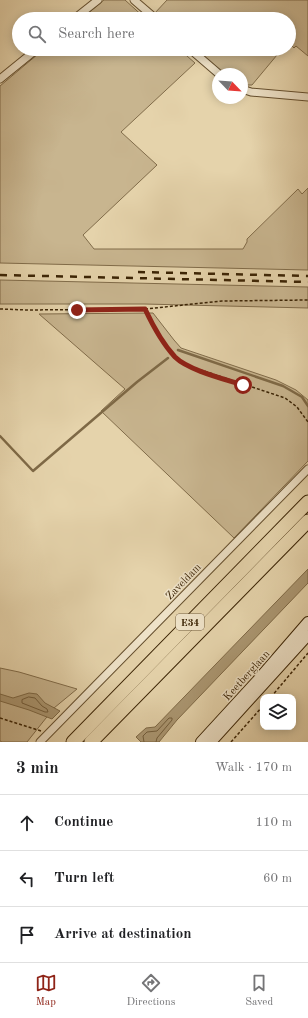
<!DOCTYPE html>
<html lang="en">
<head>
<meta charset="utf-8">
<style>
	:root { --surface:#fff; --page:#f6f6f6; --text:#202124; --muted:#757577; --line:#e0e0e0; --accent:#8f2418 }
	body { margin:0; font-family:"Old Standard TT",serif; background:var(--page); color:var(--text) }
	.controls { position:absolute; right:12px; bottom:12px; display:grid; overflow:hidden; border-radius:8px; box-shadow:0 2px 10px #0003 }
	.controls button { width:36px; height:36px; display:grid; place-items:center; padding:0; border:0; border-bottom:1px solid var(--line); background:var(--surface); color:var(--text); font:20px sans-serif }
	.compass { position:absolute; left:212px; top:68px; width:36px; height:36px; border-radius:50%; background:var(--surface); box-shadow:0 2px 10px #0003; rotate:115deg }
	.stop { position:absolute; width:12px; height:12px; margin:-9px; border:3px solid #8f2418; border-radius:50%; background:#fff }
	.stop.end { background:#8f2418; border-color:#fff; box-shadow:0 1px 4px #0008 }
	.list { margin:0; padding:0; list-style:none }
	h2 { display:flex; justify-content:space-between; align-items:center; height:52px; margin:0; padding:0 16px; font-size:17px }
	h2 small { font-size:13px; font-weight:400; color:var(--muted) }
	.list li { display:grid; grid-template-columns:26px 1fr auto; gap:12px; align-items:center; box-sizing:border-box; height:56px; padding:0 16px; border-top:1px solid var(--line) }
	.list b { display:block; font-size:15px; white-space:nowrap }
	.list em { font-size:13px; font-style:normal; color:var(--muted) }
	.icon { flex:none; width:22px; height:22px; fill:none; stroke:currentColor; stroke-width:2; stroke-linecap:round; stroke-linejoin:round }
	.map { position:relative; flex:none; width:308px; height:742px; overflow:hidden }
	.search { position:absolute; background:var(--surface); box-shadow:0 2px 10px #0003; left:12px; right:12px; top:12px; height:44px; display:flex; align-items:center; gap:10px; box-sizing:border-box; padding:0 14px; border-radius:22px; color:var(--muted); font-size:15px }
	.sheet { height:220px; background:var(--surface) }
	nav { display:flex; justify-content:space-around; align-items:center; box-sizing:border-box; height:56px; border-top:1px solid var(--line); background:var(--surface); font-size:11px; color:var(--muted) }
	nav a { display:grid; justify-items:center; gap:2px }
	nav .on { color:var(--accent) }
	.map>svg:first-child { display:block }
	.green { fill:#c8b58f; stroke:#816c4a }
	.water { fill:#ab9772; stroke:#7e6946 }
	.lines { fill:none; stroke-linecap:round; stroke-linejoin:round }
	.shore { stroke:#725d3b; stroke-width:1 }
	.stream { stroke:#7e6946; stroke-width:2.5 }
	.street-casing { stroke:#654f2e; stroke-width:9 }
	.secondary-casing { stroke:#3a2304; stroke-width:12 }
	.highway-casing { stroke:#3a2304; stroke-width:15 }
	.path { stroke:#3a2304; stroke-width:1.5; stroke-dasharray:3 2; stroke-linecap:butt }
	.street { stroke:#eee2c8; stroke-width:7 }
	.secondary { stroke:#eee2c8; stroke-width:10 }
	.highway { stroke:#e5d3ab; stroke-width:13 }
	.rail { stroke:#3a2304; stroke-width:2.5; stroke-dasharray:7 7; stroke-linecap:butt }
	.route { stroke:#8f2418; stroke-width:5 }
	.labels { text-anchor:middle; stroke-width:3; stroke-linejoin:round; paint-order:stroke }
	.shield { fill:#eee2c8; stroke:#705c3f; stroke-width:1 }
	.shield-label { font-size:10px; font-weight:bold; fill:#3a2304 }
	.street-label { font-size:11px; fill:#3a2304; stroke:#eee2c8 }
</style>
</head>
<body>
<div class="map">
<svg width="308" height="742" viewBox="0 0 308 742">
	<rect width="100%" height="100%" fill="#e5d3ab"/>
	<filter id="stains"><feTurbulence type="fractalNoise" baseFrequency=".005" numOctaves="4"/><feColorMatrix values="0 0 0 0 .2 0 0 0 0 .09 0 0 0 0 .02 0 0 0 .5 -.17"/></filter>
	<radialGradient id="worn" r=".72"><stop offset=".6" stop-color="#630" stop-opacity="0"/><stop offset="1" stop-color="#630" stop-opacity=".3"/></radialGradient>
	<!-- green -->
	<g class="green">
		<path d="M104,0h21l21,19h-65z"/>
		<path d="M167,0h141v56l-12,-10 -2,2 -5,-5v-24h-129l-6,-5z"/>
		<path d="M44,49h135l16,14 -74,69 36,33 -74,70 11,14h149l4,-7v-3l51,-50 4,5 6,-6v82l-308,-7v-177z"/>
		<path d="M194,49h88l-30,36h-10v-11h-19z"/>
		<path d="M0,280l308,7v21l-164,-4h-144z"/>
		<path d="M153,313l21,27 7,8 95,32 20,10 12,10v61l-74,77 -133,-127 24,-22 -86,-75z"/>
		<path d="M0,668l19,4 58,17 -23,19 -27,34h-25l-2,-1z"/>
	</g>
	<!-- water -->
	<g class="water">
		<path d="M308,569v14l-131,137 -18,22h-18l-5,-5 10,-9 9,-1z"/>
		<path d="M29,693l8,1 8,9 15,8 -8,8 -23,-9 -29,-9v-7l13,4z"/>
	</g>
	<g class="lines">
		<!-- shore -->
		<g class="shore">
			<path d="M29,697l6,1 7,8 5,3 1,3h-3l-23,-9v-3z"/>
			<path d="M144,742l-1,-6 4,-4 10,-1 12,-13h3v2l-15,18 -1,4"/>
		</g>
		<!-- stream -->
		<g class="stream">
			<path d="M178,350l105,36 19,11 6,9"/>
			<path d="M0,436l33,35 104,-89 31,-24"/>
		</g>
		<!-- street casing -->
		<g class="street-casing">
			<g id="street">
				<path d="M134,0l22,19"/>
				<path d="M74,19l24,-19"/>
				<path d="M190,49l29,25"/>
				<path d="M0,79l37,-30"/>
				<path d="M242,89l9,3 57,5"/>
				<path d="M40,742l268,-273"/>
			</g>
		</g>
		<!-- secondary casing -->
		<g class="secondary-casing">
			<g id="secondary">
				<path d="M201,742l56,-61 51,-59"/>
				<path d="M211,742l97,-107"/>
			</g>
		</g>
		<!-- highway casing -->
		<g class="highway-casing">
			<g id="highway">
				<path d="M73,742l235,-240"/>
				<path d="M91,742l217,-221"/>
			</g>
		</g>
		<!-- path -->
		<g class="path">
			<path d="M0,309l28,1 117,-1 77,-8 86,-1"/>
			<path d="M145,309l11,22 19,26 14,9 96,32 12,9 11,15"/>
			<path d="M271,697l37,-44"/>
			<path d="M0,718l41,13"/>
			<path d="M231,742l32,-36"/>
		</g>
		<!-- street -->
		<use href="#street" class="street"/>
		<!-- secondary -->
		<use href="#secondary" class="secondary"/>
		<!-- highway -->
		<use href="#highway" class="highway"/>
		<!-- rail -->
		<g class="rail">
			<path d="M138,272l170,4"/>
			<path d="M0,275l308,7"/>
		</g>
	</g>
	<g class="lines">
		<!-- route -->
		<path class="route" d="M77,310l68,-1c8,17 17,34 30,48 13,13 49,22 68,28"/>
	</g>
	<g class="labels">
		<!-- shield labels -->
		<rect class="shield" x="176" y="614" width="28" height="16" rx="3"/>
		<g class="shield-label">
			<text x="190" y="626">E34</text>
		</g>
		<!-- street labels -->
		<g class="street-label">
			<text transform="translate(183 581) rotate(-46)" y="4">Zaveldam</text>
			<text transform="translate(246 675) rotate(-48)" y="4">Keetberglaan</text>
		</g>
	</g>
	<rect width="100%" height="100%" filter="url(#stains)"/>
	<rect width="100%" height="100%" fill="url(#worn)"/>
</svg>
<div class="controls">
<button><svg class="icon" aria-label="layers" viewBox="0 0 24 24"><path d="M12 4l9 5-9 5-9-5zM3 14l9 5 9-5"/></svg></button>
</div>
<svg class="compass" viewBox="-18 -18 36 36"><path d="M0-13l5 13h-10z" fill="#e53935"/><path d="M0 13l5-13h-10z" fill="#757577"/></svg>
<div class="stop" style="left:243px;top:385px"></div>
<div class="stop end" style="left:77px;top:310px"></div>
<div class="search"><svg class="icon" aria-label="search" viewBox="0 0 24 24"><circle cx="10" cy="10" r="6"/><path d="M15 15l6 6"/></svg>Search here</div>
</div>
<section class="sheet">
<h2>3 min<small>Walk · 170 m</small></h2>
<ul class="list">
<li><svg class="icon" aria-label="ahead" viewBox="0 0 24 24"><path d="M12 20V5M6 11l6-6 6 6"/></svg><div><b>Continue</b></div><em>110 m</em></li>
<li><svg class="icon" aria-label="left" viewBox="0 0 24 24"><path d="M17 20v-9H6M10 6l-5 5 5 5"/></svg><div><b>Turn left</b></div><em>60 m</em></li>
<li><svg class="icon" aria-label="arrive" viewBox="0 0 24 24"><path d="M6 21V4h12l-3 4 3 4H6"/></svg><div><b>Arrive at destination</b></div></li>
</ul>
</section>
<nav>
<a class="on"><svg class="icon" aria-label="map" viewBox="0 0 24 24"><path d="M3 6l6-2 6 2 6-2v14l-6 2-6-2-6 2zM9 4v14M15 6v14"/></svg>Map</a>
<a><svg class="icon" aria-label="directions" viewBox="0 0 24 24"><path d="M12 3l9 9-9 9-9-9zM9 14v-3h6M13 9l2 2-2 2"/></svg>Directions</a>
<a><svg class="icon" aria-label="saved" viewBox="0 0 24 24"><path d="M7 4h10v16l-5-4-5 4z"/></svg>Saved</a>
</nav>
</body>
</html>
